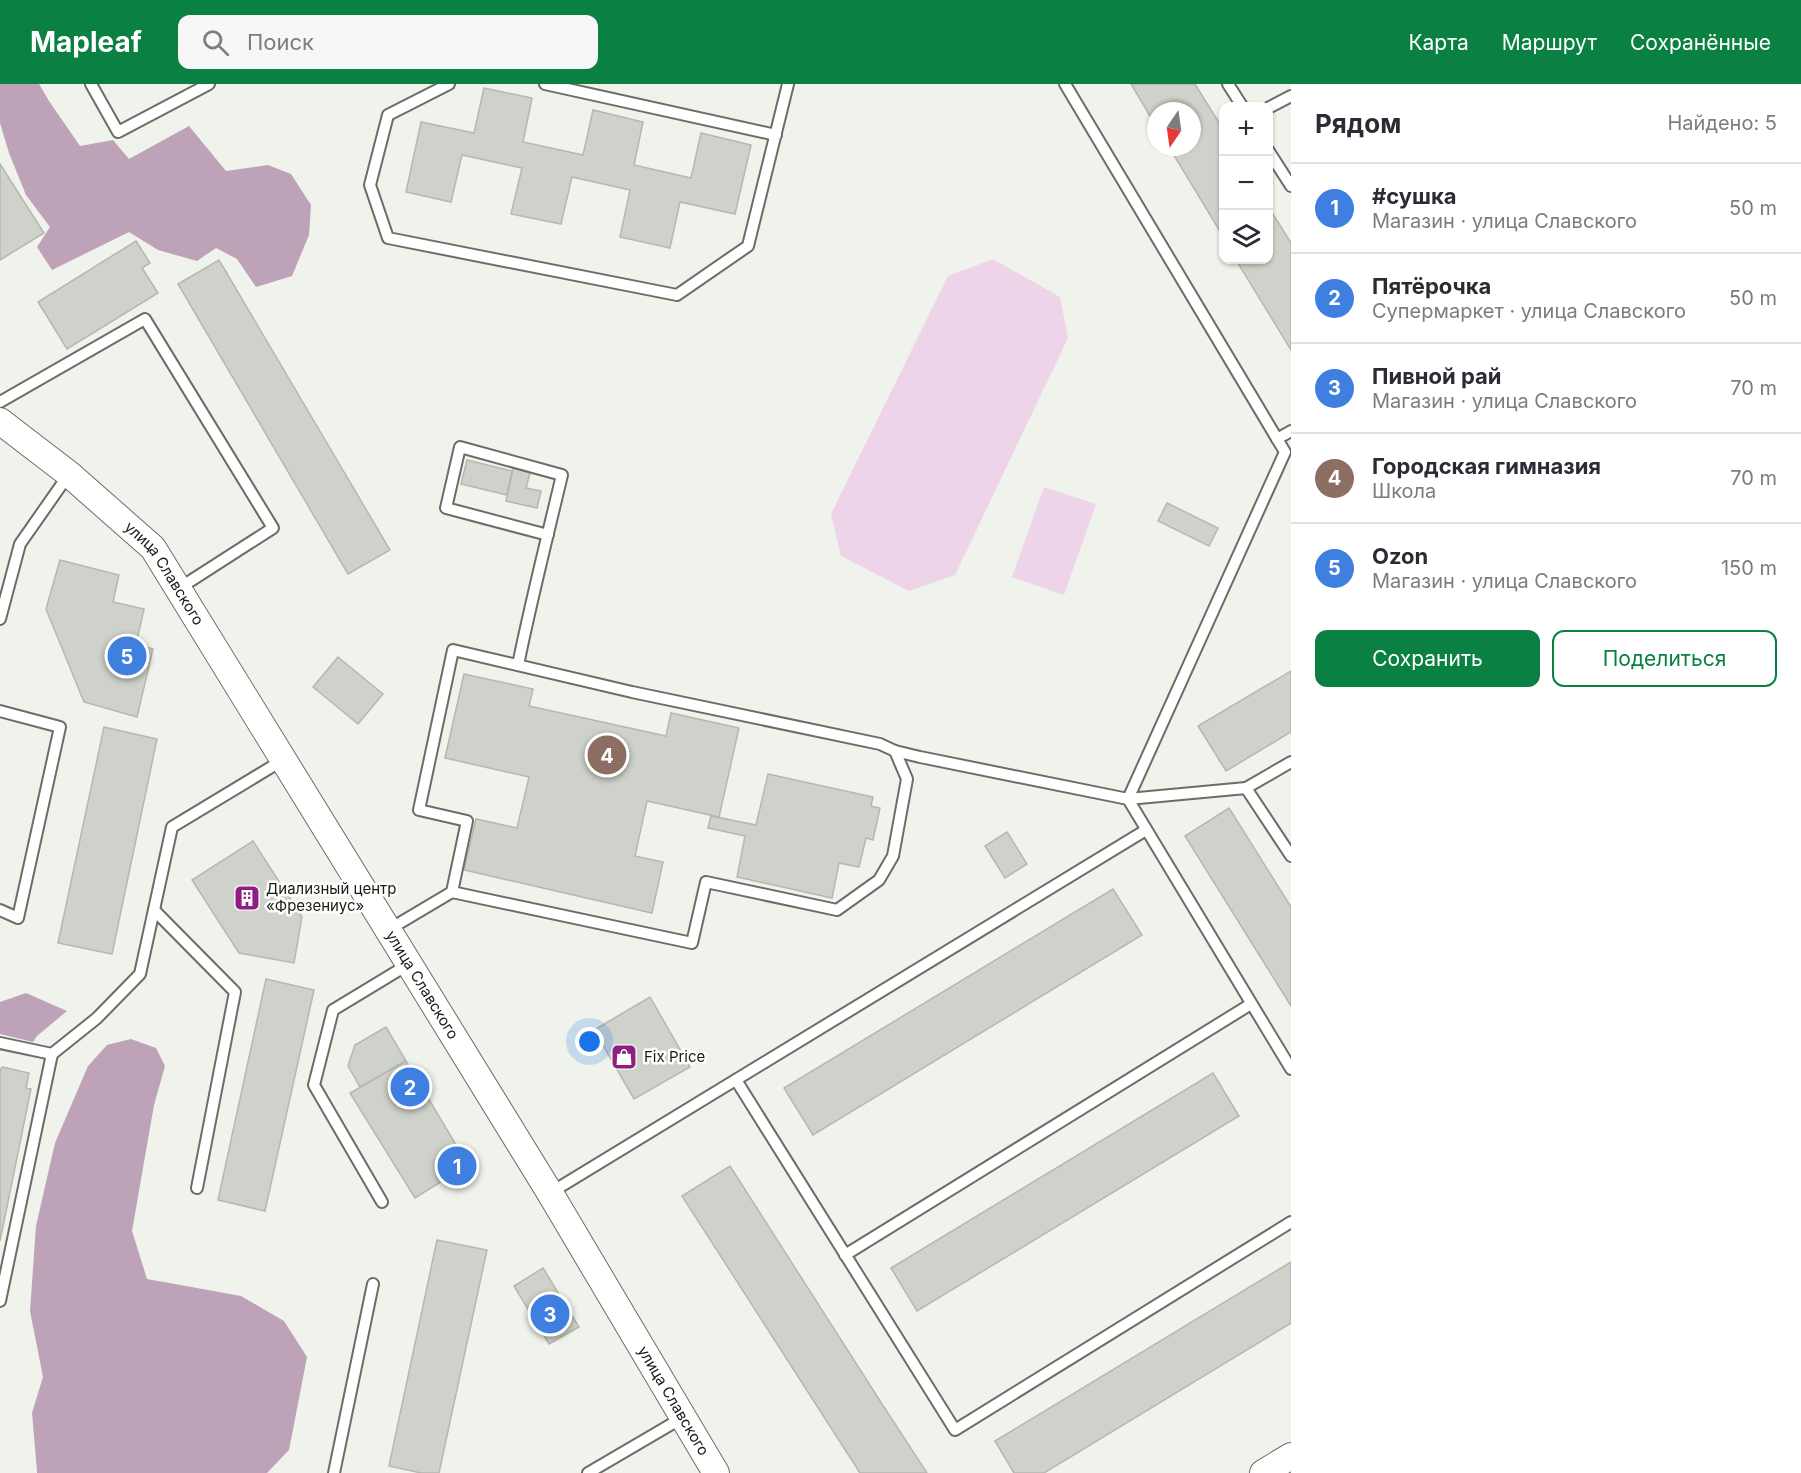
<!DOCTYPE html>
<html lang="ru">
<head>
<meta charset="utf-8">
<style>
	:root { --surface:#fff; --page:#f7f7f7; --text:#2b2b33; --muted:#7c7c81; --line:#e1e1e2; --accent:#0b8043 }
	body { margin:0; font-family:Inter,sans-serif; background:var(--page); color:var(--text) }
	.controls { position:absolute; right:18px; top:18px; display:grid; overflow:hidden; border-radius:12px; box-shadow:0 2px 4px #0004 }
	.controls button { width:54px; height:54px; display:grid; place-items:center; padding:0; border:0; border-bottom:2px solid var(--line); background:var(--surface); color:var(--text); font:30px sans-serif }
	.compass { position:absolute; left:1147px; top:18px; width:54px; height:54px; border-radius:50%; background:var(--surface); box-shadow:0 2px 4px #0004; rotate:193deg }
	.you { position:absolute; left:590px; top:958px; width:21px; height:21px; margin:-15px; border:4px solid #fff; border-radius:50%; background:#1a73e8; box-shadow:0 0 0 9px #1a73e833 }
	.badge { display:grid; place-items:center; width:39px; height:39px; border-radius:50%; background:var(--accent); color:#fff; font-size:20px; font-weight:700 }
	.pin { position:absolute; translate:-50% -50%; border:3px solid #fff; box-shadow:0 2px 6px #0006 }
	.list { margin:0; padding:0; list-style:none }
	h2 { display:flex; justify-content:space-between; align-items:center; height:78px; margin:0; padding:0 24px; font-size:26px }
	h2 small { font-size:20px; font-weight:400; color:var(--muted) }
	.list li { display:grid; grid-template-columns:39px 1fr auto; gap:18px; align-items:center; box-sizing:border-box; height:90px; padding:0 24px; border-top:2px solid var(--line) }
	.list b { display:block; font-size:22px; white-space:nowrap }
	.list p { margin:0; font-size:20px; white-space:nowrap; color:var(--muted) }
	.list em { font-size:20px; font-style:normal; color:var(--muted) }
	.actions { display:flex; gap:12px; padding:18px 24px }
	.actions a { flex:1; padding:14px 0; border:2px solid var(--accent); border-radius:12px; text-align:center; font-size:21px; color:var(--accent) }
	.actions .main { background:var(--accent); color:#fff }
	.icon { flex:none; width:33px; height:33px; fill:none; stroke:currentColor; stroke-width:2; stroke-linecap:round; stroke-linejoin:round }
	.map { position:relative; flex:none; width:1291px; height:1389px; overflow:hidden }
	header { display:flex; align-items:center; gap:36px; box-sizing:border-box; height:84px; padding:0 30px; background:var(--accent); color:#fff }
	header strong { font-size:28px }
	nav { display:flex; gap:33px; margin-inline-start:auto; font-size:21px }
	.search { width:420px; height:54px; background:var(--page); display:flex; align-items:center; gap:15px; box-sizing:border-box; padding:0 21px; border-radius:12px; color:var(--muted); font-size:22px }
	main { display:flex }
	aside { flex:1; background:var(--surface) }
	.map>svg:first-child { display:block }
	.green { fill:#edd4e8 }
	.forest { fill:#bea2b8 }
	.building { fill:#cfd2ca; stroke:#b5b8b0; stroke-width:1.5 }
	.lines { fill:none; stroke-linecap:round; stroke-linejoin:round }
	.service-casing { stroke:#6b6e67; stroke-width:14 }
	.tertiary-casing { stroke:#6b6e67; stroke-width:28 }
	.service { stroke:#fff; stroke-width:10 }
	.tertiary { stroke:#fff; stroke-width:26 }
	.labels { text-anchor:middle; stroke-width:5; stroke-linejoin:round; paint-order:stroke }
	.street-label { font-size:15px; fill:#191b18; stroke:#fefffd }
	.poi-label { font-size:15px; fill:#191b18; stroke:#fefffd; text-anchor:start }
</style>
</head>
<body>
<header>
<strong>Mapleaf</strong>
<div class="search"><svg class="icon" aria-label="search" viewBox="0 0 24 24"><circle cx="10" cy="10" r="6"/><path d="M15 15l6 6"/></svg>Поиск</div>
<nav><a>Карта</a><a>Маршрут</a><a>Сохранённые</a></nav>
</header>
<main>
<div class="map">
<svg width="1291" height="1389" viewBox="0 0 1291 1389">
	<rect width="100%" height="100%" fill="#eff3eb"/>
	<!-- green -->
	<g class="green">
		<path d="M993,175l67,38 8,41 -113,237 -46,16 -68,-35 -10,-42 117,-238z"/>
		<path d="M1044,403l52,17 -32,91 -52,-18z"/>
	</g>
	<!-- forest -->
	<g class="forest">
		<path d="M0,0h39l10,17 31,45 33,-6 16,19 60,-33 37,45 42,-6 23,9 20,31 -2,30 -17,41 -36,11 -19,-28 -21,-11 -19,13 -39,-11 -29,-18 -77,38 -15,-23 13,-20 -24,-32 -17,-42 -9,-30z"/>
		<path d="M26,909l41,18 -30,25 -4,6 -33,-8v-32z"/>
		<path d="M131,955l25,9 9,18 -11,39 -22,126 15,48 94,17 43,25 23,36 -18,93 -22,23h-230v-2l-5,-58 11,-36 -13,-66 6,-85 19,-83 33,-77 19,-21z"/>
	</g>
	<!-- building -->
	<g class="building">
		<path d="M1131,0h64l21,34 8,13v107l-55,-91h23v-36h-36v15z"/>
		<path d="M484,4l48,10 -9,44 60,13 10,-45 50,12 -9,43 57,13 10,-45 50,12 -16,69 -55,-12 -10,46 -50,-11 10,-47 -58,-13 -11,47 -50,-10 11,-46 -60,-13 -11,47 -45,-10 15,-70 53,11z"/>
		<path d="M0,80l44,69 -44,27z"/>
		<path d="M1268,122l23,37v107l-55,-90h32z"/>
		<path d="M136,157l14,22 -8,5 16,25 -91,56 -29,-47z"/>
		<path d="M219,176l171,290 -42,24 -170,-290z"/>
		<path d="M467,376l45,11 -5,24 -46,-11z"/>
		<path d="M514,381l17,4 -5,19 15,3 -4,17 -31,-7z"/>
		<path d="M1167,419l51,25 -9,18 -51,-25z"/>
		<path d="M60,476l59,15 -6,27 31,7 -8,35 17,5 -16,68 -53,-15 -38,-93z"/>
		<path d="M338,573l45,37 -25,30 -45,-37z"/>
		<path d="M1291,587v61l-65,39 -28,-45z"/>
		<path d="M464,590l69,15 -4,17 137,30 5,-23 68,15 -20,89 -72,-16 -12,55 28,6 -11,51 -188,-43 12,-51 41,9 12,-51 -84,-19z"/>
		<path d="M104,643l53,12 -45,215 -54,-11z"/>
		<path d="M768,690l105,23 -2,9 9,2 -7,32 -7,-2 -7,29 -20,-4 -7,35 -95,-21 8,-41 -37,-8 3,-12 45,9z"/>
		<path d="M1229,724l62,99v99l-106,-170z"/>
		<path d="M1007,748l20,32 -22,14 -20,-32z"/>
		<path d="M253,757l49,76 -8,46 -55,-10 -47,-73z"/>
		<path d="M1113,805l29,46 -329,200 -29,-47z"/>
		<path d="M266,895l48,11 -49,221 -47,-11z"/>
		<path d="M650,913l40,70 -56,32 -40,-69z"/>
		<path d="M386,943l20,34 -46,26 -12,-21 7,-21z"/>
		<path d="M406,977l62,104 -53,33 -65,-105z"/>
		<path d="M2,983l27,6 -3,15 5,1 -31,152v-170z"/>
		<path d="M1213,989l26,43 -322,195 -26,-43z"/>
		<path d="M730,1082l152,238 45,69h-67l-178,-277z"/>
		<path d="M437,1156l50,10 -48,223h-18l-32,-7z"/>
		<path d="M1291,1178v61l-247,150h-30l-19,-32z"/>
		<path d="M543,1184l36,59 -30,17 -35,-58z"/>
	</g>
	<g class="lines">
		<!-- service casing -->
		<g class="service-casing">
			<g id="service">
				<path d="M91,0l27,48 91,-48"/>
				<path d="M449,0l-61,31 -18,70 18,53 289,57 71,-49 40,-162"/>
				<path d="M545,0l231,51"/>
				<path d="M1065,0l220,368 -157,347 163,270"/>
				<path d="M1228,0l14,22"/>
				<path d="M1268,24l23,-12"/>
				<path d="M1268,66l23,36"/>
				<path d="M0,318l145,-83 128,209 -95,61"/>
				<path d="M1277,355l14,-8"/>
				<path d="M0,535l20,-75 49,-70"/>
				<path d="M518,581c13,-64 29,-127 44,-190l-102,-28 -14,61 102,27"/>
				<path d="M0,627l60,16 -42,191 -18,-8"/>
				<path d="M895,667l25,6 208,42 118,-11 45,68"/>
				<path d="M1246,704l45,-26"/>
				<path d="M154,826l81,82 -38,196"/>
				<path d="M388,846l64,-38 240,51 14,-61 131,28 42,-30 14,-24 14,-77 -12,-28 -15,-7 -248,-52 -179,-42 -34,160 48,11 -15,71"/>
				<path d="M0,959l52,11 45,-36 43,-44 32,-147 111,-67"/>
				<path d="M736,996l219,350 336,-208"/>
				<path d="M550,1109l596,-363"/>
				<path d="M382,1118l-68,-117 19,-75 76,-46"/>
				<path d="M845,1171l406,-251"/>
				<path d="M0,1217l52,-247"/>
				<path d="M334,1389l39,-189"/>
				<path d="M588,1389l94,-55"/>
			</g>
		</g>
		<!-- tertiary casing -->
		<g class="tertiary-casing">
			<g id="tertiary">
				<path id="s1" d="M0,337l69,53 84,74 397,645 166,280"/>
				<path d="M1263,1389l28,-17"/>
			</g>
		</g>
		<!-- service -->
		<use href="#service" class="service"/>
		<!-- tertiary -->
		<use href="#tertiary" class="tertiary"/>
	</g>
	<!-- icons -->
	<defs>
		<g id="building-square" transform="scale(1.35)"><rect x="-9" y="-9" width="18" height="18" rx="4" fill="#8e1e81" stroke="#fefffd"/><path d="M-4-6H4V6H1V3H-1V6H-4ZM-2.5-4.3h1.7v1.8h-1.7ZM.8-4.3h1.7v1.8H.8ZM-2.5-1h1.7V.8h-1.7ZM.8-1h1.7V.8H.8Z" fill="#fff"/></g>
		<g id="shop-square" transform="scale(1.35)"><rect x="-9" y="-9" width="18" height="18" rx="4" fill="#8e1e81" stroke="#fefffd"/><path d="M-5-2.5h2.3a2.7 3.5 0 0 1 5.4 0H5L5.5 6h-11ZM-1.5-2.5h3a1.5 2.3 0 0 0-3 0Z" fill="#fff"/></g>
	</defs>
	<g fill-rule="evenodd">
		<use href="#building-square" x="247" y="814"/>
		<use href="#shop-square" x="624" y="973"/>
	</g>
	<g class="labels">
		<!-- street labels -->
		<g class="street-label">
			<text dy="5" stroke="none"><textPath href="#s1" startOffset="226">улица Славского</textPath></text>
			<text dy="5" stroke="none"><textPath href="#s1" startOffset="712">улица Славского</textPath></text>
			<text dy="5" stroke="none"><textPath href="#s1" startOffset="1198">улица Славского</textPath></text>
		</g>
		<!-- poi labels -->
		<g class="poi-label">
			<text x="266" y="810">Диализный центр<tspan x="266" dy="17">«Фрезениус»</tspan></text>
			<text x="644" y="978">Fix Price</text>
		</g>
	</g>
</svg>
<div class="controls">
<button>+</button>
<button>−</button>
<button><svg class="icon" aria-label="layers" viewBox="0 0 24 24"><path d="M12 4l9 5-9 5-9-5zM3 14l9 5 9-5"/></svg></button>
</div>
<svg class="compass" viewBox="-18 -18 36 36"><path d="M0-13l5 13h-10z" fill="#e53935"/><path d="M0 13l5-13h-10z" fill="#7c7c81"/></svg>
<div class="you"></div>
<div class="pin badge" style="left:457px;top:1082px;background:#3f7fe0">1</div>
<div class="pin badge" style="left:410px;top:1003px;background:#3f7fe0">2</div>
<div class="pin badge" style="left:550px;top:1230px;background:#3f7fe0">3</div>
<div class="pin badge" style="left:607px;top:671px;background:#8d6e63">4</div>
<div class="pin badge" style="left:127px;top:572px;background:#3f7fe0">5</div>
</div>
<aside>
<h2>Рядом<small>Найдено: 5</small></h2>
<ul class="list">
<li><span class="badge" style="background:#3f7fe0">1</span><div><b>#сушка</b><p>Магазин · улица Славского</p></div><em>50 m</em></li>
<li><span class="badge" style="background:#3f7fe0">2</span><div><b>Пятёрочка</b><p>Супермаркет · улица Славского</p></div><em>50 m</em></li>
<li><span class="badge" style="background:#3f7fe0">3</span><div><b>Пивной рай</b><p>Магазин · улица Славского</p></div><em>70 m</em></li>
<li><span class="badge" style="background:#8d6e63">4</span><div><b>Городская гимназия</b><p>Школа</p></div><em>70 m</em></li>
<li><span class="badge" style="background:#3f7fe0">5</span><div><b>Ozon</b><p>Магазин · улица Славского</p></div><em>150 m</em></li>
</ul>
<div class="actions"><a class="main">Сохранить</a><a>Поделиться</a></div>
</aside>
</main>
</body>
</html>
